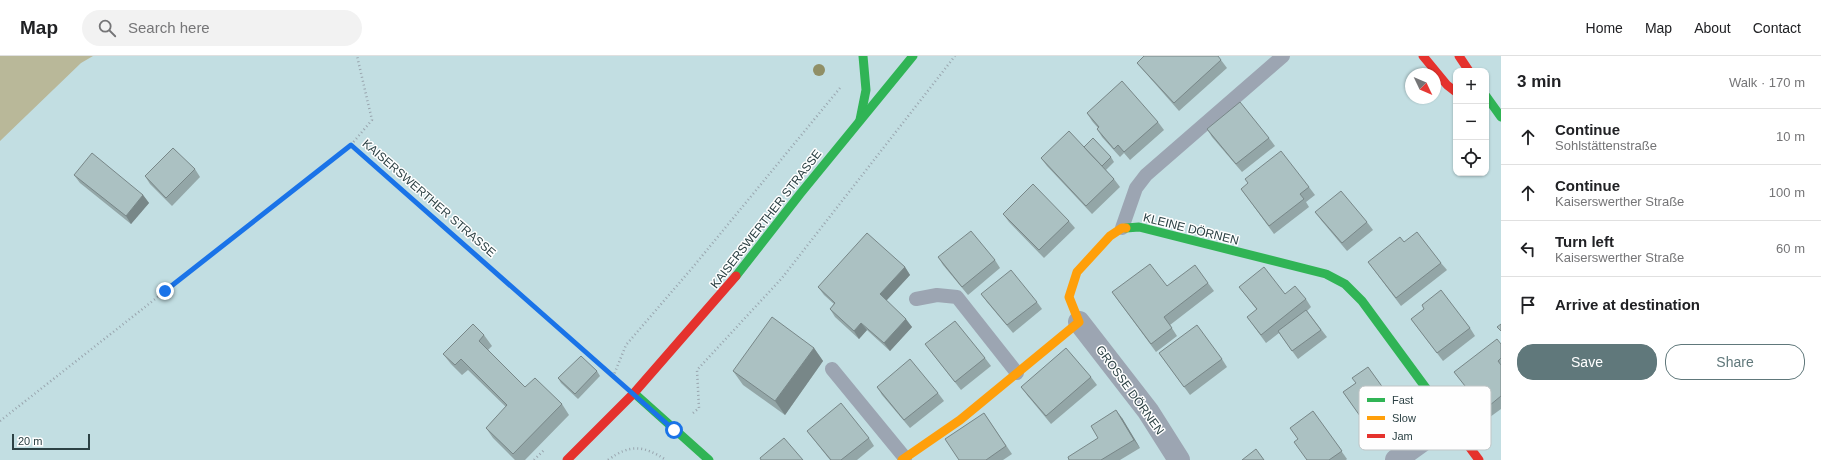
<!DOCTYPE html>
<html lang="en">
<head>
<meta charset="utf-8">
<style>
	:root { --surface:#fff; --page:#f2f2f2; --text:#202124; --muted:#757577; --line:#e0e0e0; --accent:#60787b }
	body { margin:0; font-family:Arial,sans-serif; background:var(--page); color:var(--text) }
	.controls { position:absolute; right:12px; top:12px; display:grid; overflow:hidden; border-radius:8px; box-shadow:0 1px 3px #0004 }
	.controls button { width:36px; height:36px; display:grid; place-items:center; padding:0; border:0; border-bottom:1px solid var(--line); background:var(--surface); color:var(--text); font:20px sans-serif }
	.compass { position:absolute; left:1405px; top:12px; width:36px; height:36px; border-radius:50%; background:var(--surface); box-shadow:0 1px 3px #0004; rotate:134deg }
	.scale { position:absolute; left:12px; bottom:10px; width:78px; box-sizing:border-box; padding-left:4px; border:2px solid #2c4144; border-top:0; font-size:11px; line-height:14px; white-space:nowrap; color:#2c4144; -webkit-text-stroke:3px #fefefe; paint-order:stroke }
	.stop { position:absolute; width:12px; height:12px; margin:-9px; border:3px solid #1a73e8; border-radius:50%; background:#fff }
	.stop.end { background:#1a73e8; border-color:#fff; box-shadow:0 1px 4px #0008 }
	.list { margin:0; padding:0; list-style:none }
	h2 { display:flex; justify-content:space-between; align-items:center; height:52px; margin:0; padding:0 16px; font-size:17px }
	h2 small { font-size:13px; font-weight:400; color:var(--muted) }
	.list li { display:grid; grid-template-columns:26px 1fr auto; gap:12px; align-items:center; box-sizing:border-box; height:56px; padding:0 16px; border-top:1px solid var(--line) }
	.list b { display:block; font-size:15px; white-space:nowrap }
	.list p { margin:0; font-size:13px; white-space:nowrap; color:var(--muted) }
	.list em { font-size:13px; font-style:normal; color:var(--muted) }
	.actions { display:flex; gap:8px; padding:12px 16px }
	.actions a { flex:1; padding:9px 0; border:1px solid var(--accent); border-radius:16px; text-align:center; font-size:14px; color:var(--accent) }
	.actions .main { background:var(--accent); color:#fff }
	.icon { flex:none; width:22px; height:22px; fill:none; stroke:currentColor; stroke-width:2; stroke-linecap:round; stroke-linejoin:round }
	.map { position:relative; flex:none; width:1501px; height:404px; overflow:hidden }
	header { display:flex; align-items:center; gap:24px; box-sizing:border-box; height:56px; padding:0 20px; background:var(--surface); border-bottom:1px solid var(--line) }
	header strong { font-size:19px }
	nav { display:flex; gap:22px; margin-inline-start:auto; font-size:14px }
	.search { width:280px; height:36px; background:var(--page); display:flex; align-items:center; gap:10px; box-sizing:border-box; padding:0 14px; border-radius:22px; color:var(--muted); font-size:15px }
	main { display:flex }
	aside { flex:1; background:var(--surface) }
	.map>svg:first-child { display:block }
	.forest { fill:#b9b899 }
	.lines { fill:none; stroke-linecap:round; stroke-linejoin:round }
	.path { stroke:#99a5ae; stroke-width:2.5; stroke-dasharray:1 3; stroke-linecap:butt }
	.lane { stroke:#9ca5b2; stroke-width:14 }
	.street { stroke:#9ca5b2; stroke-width:22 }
	.fast { stroke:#30b455; stroke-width:9 }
	.slow { stroke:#ff9f0a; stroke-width:9 }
	.jam { stroke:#e5322d; stroke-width:9 }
	.tree { fill:#908f66 }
	.wall { fill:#93a6a7 }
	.shaded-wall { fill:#788788 }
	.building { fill:#abc1c2; stroke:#788788 }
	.route { stroke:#1a73e8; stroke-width:5 }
	.labels { text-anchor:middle; stroke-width:3; stroke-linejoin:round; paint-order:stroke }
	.street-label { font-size:12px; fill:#2c4144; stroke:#fefefe }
	.key { fill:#fefefe; stroke:#bfc5c6; stroke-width:1 }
	.key-label { font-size:11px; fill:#2c4144 }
</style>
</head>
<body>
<header>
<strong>Map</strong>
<div class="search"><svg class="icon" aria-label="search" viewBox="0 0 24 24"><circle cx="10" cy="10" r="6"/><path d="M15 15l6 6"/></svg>Search here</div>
<nav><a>Home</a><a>Map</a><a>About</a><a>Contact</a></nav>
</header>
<main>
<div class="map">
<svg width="1501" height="404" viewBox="0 0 1501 404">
	<rect width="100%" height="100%" fill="#c2dee2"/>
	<!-- forest -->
	<path class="forest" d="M0,0h93l-12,7 -81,78z"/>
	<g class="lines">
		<!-- path -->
		<g class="path">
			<path d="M351,89l21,-25 -15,-64"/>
			<path d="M613,321l13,-32 67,-78 147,-179"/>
			<path d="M693,357l6,-5 -2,-38 85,-92 173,-222"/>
			<path d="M0,365l351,-276 264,232"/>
			<path d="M534,404l11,-11"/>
			<path d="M608,404c22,-16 35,-15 58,0"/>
		</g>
		<!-- lane -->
		<g class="lane">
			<path d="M1122,172l14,-40 10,-13 137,-119"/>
			<path d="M916,243l21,-4 20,2 60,76"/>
			<path d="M832,313l73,89"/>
		</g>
		<!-- street -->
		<g class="street">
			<path d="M1079,266l69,89 31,49"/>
			<path d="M1396,404l54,-39"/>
		</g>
		<!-- fast -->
		<g class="fast">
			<path d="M1486,40l15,21"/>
			<path d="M860,64l6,-30 -3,-34"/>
			<path d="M1126,172l13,-1 187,47 19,10 17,17 83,113"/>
			<path d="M736,220l64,-82 113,-138"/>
			<path d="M634,337l75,67"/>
		</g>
		<!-- slow -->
		<path class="slow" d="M902,404l58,-40 119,-98 -10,-25 8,-25 33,-36 12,-8h4"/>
		<!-- jam -->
		<g class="jam">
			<path d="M1423,0l24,29 9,7"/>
			<path d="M1459,0l10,15"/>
			<path d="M1445,358l34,46"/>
			<path d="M567,404l67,-67 102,-117"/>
		</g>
	</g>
	<!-- trees -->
	<circle class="tree" cx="819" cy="14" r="6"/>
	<!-- wall -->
	<g class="wall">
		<path d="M1221,4l6,8 -48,43 -36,-41 -6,-7z"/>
		<path d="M1087,57l71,9 6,8 -34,30 -6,-7 -4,4 -18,-20 -5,-8 1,-1 -6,-7z"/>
		<path d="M1207,73l62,9 6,8 -33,26 -30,-35z"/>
		<path d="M1084,91l27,10 3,5 -8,8 8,9 6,8 -28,27 -45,-48 -6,-8z"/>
		<path d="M195,113l5,8 -28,29 -22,-22 -5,-8z"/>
		<path d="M74,119l69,20 6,8 -18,21 -51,-41z"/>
		<path d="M1309,131l6,8 -9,7 3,5 -35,27 -33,-45z"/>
		<path d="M1315,156l52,10 6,8 -26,21 -26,-31z"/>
		<path d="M1003,158l66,7 6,7 -31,30 -35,-36z"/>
		<path d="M1404,186l37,21 6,7 -46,36 -33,-44z"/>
		<path d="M938,201l57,3 5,8 -32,27 -25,-30z"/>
		<path d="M905,211l5,8 -24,26 26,26 -22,24 -23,-21 -8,9 -24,-22 -5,-8 4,-5 -10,-9 -6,-8z"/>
		<path d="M1208,227l6,8 -44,34 7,11 -21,16 -44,-60z"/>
		<path d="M1239,231l46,7 21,5 5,8 -4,4 20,26 -29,22 -19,-26 -13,10 -19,-26 10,-7z"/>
		<path d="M981,238l56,8 5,7 -29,24 -26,-31z"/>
		<path d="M1411,263l59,9 5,8 -32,25z"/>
		<path d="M484,279l8,11 -4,4 37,37 37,17 7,11 -44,45h-10l-22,-22 -7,-10 20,-21 -38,-37 -6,5 -11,-11 -8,-10z"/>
		<path d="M925,288l60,14 6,8 -30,24z"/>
		<path d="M1501,288v65l-11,8 -36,-45z"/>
		<path d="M814,292l9,13 -38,54 -42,-30 -10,-14z"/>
		<path d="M1159,297l63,6 5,8 -37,28z"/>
		<path d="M1368,311l36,51 -28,20 -33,-46 13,-9z"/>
		<path d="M597,315l3,5 -22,23 -17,-16 -3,-5z"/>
		<path d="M1091,321l6,8 -46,39 -24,-29 -6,-8z"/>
		<path d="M877,331l61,6 6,8 -34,27 -28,-33z"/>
		<path d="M1313,355l34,48 -1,1h-39l-9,-21z"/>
		<path d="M984,357l28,41 -9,6h-44z"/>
		<path d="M1122,362l18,30 -20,12h-51l29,-22z"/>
		<path d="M807,375l62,7 5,8 -17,14h-27z"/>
	</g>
	<!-- shaded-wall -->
	<g class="shaded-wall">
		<path d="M143,139l6,8 -18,21 -5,-8z"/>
		<path d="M905,211l5,8 -25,27 -5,-8z"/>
		<path d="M906,263l6,8 -22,24 -6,-8z"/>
		<path d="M861,267l6,7 -8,9 -5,-8z"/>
		<path d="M814,292l9,13 -38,54 -10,-14z"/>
		<path d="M1116,354l6,8 18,30 -6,-8z"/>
	</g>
	<!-- building -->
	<g class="building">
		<path d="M1144,0h74l3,4 -47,43 -37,-40z"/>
		<path d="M1122,25l36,41 -34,30 -6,-7 -4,4 -17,-20 2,-2 -12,-14z"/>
		<path d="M1240,46l29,36 -33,26 -29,-35z"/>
		<path d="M1069,75l45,48 -28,27 -45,-48z"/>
		<path d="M1093,82l18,19 -9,9 -18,-19z"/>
		<path d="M173,92l22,21 -29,29 -21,-22z"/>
		<path d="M1281,95l28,36 -9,7 4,5 -35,27 -28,-37 7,-6 -3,-4z"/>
		<path d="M92,97l51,42 -17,21 -52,-41z"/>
		<path d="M1033,128l36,37 -30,29 -36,-36z"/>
		<path d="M1341,135l26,31 -25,21 -27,-31z"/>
		<path d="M971,175l24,29 -33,27 -24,-30z"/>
		<path d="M1417,176l24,31 -45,35 -28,-36 32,-25 4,5z"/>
		<path d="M867,177l38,34 -25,27 26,25 -22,24 -23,-20 -7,8 -24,-22 5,-6 -17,-16z"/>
		<path d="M1150,208l17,22 28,-21 13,18 -44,34 8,11 -21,16 -39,-52z"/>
		<path d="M1264,211l21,27 10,-8 11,13 -45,36 -14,-18 10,-8 -18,-22z"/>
		<path d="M1011,214l26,32 -30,23 -26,-31z"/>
		<path d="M1441,234l29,38 -33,25 -26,-34 13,-10 -2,-4z"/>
		<path d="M1306,254l15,20 -29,21 -14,-20z"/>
		<path d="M772,261l42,31 -39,53 -42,-30z"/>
		<path d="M955,265l30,37 -30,24 -30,-38z"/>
		<path d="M473,268l11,11 -5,6 46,46 10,-9 27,26 -49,50 -27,-26 21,-23 -46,-46 -6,6 -12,-11z"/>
		<path d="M1501,268v7l-4,-4z"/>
		<path d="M1197,269l25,34 -38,28 -25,-34z"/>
		<path d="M1497,283l4,5v14l-3,3 3,4v31l-17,14 -30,-38z"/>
		<path d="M1066,292l25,29 -45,39 -25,-29z"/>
		<path d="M581,300l16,15 -22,23 -17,-16z"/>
		<path d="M910,303l28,34 -34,27 -27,-33z"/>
		<path d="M1368,311l31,43 -29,20 -27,-38 13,-9 -4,-5z"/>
		<path d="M841,347l28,35 -28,22h-10l-24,-29z"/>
		<path d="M1116,354l18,30 -33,20h-32l-1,-3 30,-19 -7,-12z"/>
		<path d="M1313,355l29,40 -13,9h-22l-13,-18 4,-3 -8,-11z"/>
		<path d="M984,357l22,33 -20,14h-27l-14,-21z"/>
		<path d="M784,382l19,22h-42l-1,-2z"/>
		<path d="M1256,393l8,11h-22z"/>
	</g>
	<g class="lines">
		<!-- route -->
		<path class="route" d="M165,235l186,-146 323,285"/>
	</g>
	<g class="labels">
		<!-- street labels -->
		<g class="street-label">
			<text transform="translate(429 142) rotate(41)" y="4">KAISERSWERTHER STRASSE</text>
			<text transform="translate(766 163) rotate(-52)" y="4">KAISERSWERTHER STRASSE</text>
			<text transform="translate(1191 173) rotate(14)" y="4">KLEINE DÖRNEN</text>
			<text transform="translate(1130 334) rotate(54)" y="4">GROSSE DÖRNEN</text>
		</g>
	</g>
	<!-- legend -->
	<rect x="1359" y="330" width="132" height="64" rx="6" class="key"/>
	<rect x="1367" y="342" width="18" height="4" fill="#30b455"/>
	<rect x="1367" y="360" width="18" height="4" fill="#ff9f0a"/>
	<rect x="1367" y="378" width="18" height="4" fill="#e5322d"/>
	<g class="key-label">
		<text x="1392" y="348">Fast</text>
		<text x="1392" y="366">Slow</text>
		<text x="1392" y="384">Jam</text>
	</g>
</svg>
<div class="controls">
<button>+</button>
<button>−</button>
<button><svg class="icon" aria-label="locate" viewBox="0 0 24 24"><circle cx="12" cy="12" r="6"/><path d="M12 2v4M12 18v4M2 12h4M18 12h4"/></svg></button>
</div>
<svg class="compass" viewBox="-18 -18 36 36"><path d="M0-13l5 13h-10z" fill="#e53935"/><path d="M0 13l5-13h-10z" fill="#757577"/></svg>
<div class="scale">20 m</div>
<div class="stop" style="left:674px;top:374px"></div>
<div class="stop end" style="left:165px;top:235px"></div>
</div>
<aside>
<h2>3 min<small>Walk · 170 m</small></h2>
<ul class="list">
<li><svg class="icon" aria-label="ahead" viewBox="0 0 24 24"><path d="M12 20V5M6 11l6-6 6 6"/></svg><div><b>Continue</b><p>Sohlstättenstraße</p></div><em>10 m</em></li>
<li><svg class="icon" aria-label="ahead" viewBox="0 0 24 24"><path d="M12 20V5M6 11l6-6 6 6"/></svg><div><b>Continue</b><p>Kaiserswerther Straße</p></div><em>100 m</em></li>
<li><svg class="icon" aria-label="left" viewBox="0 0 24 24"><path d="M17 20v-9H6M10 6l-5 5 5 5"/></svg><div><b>Turn left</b><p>Kaiserswerther Straße</p></div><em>60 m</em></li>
<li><svg class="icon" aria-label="arrive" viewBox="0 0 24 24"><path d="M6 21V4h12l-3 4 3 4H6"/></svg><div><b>Arrive at destination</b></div></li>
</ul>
<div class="actions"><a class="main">Save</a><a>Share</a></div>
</aside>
</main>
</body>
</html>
